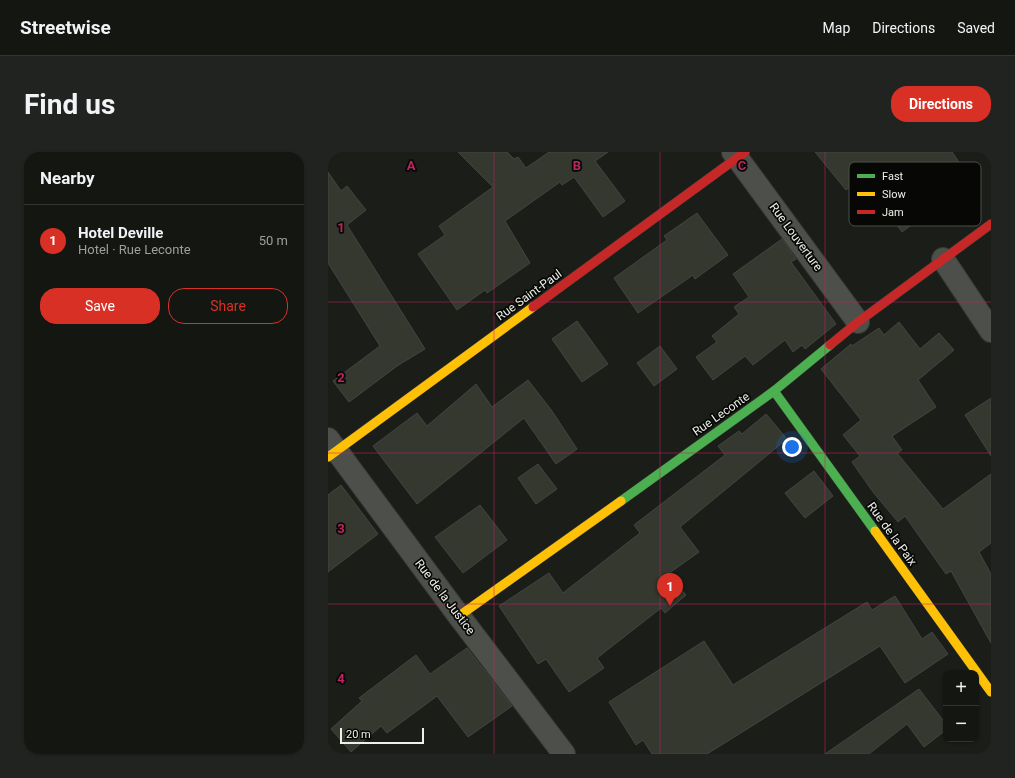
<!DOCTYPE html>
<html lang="en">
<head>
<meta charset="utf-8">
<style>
	:root { --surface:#141612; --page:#212320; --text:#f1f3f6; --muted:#9d9f9f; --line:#333532; --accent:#d93025 }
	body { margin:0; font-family:Roboto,sans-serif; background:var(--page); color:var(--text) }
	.controls { position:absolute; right:12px; bottom:12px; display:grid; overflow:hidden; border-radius:8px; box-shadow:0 1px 3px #0004 }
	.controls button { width:36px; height:36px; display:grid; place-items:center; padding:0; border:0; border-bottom:1px solid var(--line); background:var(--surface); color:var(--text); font:20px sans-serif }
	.scale { position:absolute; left:12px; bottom:10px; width:84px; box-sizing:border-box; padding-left:4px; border:2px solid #eef1ea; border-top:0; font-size:11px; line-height:14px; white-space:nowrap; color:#eef1ea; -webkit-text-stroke:3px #070805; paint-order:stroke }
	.you { position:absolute; left:464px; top:295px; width:14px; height:14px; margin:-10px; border:3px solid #fff; border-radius:50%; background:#1a73e8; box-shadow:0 0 0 6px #1a73e833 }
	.badge { display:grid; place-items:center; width:26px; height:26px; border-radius:50%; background:var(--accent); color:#fff; font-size:13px; font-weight:700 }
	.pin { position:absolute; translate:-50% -33px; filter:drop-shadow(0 1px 2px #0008) }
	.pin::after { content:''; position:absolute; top:21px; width:14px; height:12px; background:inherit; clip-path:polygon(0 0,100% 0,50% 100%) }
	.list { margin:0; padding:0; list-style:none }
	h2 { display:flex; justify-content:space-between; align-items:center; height:52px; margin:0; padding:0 16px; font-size:17px }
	h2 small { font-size:13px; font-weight:400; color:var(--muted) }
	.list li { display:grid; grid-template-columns:26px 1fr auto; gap:12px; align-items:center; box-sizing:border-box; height:72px; padding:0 16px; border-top:1px solid var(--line) }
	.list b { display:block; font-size:15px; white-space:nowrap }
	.list p { margin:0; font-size:13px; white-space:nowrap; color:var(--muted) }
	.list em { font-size:13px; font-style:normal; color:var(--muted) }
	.actions { display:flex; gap:8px; padding:12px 16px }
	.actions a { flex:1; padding:9px 0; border:1px solid var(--accent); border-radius:16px; text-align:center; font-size:14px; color:var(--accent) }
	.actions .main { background:var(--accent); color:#fff }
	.map { position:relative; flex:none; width:663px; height:602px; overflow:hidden; border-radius:16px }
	header { display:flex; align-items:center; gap:24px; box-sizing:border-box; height:56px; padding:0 20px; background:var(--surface); border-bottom:1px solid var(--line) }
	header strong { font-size:19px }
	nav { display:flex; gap:22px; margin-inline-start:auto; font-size:14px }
	.intro { display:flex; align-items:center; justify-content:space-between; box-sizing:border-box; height:96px; padding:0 24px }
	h1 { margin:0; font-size:28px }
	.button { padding:10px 18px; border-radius:16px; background:var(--accent); color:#fff; font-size:14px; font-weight:700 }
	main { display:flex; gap:24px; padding:0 24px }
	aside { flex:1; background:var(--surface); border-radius:16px; box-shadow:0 1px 3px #0004 }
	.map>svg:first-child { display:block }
	.building { fill:#34382f; stroke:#434541 }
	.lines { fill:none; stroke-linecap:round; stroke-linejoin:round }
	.street-casing { stroke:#373936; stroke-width:24 }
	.fast-casing { stroke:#373936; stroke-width:10 }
	.slow-casing { stroke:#373936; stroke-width:10 }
	.jam-casing { stroke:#373936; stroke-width:10 }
	.street { stroke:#4d504a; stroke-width:22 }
	.fast { stroke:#4caf50; stroke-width:9 }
	.slow { stroke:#ffc107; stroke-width:9 }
	.jam { stroke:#c62828; stroke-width:9 }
	.grid { fill:none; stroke:#c42362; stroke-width:1; stroke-opacity:0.55 }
	.labels { text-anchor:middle; stroke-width:3.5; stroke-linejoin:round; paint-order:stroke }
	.street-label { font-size:12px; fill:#eef1ea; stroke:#070805 }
	.key { fill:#070805; stroke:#4c4e4a; stroke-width:1 }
	.key-label { font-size:11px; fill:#eef1ea }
	.grid-label { font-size:13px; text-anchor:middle; font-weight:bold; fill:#c42362; stroke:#070805; stroke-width:3.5; stroke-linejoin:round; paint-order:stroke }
</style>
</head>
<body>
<header>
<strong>Streetwise</strong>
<nav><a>Map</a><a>Directions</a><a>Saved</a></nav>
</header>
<div class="intro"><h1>Find us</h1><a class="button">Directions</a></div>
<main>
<aside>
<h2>Nearby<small></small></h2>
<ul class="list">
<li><span class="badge">1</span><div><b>Hotel Deville</b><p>Hotel · Rue Leconte</p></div><em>50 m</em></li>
</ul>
<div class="actions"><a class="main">Save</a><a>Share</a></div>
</aside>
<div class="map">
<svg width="663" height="602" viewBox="0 0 663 602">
	<rect width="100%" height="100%" fill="#1b1d18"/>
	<!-- building -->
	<g class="building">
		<path d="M130,0h49l7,7 4,-2 8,11 23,-16h59l-13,9 30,40 -22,16 -29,-40 -12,8 -2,-3 -55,39 25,42 -43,30 -2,-3 -28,20 -39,-56 27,-19 -6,-9 54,-39z"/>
		<path d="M487,0h137l29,42 -29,19 -8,-12 -42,31 -40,-55 -16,13z"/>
		<path d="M0,20l13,19 6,-5 19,24 -19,15 78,124 -28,17 -48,36 -16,-21 47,-35 -52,-83z"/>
		<path d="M369,61l31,42 -33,24 -2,-4 -55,38 -24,-35 53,-38 -3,-4z"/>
		<path d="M454,87l14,20 -5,3 45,62 -31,25 -3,-4 -9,7 -8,-12 -32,25 -8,-9 -32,24 -17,-23 21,-15 -5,-6 27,-22 -5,-7 15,-10 -16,-23z"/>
		<path d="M249,169l31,43 -26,18 -30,-43z"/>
		<path d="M571,170l21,27 19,-16 15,17 -36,30 18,27 -44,29 10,14 -5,3 46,56 48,-35v69l-12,9 12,22v69l-40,-72 -5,3 -41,-58 -7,6 -25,-30 -21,-30 8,-6 -17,-21 18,-15 -40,-51 30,-25 1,2 27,-18 5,7z"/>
		<path d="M332,194l17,23 -23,17 -17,-23z"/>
		<path d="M200,228l24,31 25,38 -21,15 -32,-46 -107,86 -44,-58 44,-33 10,13 49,-42 16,23z"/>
		<path d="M663,246v58l-26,-41z"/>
		<path d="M438,262l21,25 -107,88 19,25 -31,22 18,21 -21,18 -4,-5 -64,50 7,10 -35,24 -23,-33 -8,5 -39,-58 50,-33 14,20 77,-60 -6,-8 91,-70 -7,-9 21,-15 3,3z"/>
		<path d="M210,312l19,25 -21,15 -18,-26z"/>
		<path d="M486,319l19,25 -28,22 -20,-25z"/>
		<path d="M13,333l37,49 -50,38v-77z"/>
		<path d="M152,353l27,35 -44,33 -28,-36z"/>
		<path d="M567,444l27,43 10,-7 16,22 -43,29 -25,-37 -173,108h-55l-9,-14 -7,5 -27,-43 95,-61 29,44 134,-83 5,8z"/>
		<path d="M139,496l45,58 -44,31 -31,-41 -50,37 -6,-7 -30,26 -20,-23 31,-28 -3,-3 57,-43 14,19z"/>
		<path d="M591,537l27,35v6l-22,17 -17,-23 -38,30h-44z"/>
	</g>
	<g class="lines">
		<!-- street casing -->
		<g class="street-casing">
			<g id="street">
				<path d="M405,0l125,170"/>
				<path d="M615,107l48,72"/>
				<path d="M0,287l131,177 105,138"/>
			</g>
		</g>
		<!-- fast casing -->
		<g class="fast-casing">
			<g id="fast">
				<path d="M446,239l101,140"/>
				<path d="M293,349l153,-110 56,-46"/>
			</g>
		</g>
		<!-- slow casing -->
		<g class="slow-casing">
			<g id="slow">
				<path d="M0,305l205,-150"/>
				<path d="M547,379l116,161"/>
				<path d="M131,464l162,-115"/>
			</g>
		</g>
		<!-- jam casing -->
		<g class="jam-casing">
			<g id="jam">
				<path d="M205,155l212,-155"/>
				<path d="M502,193l28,-23 133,-98"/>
			</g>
		</g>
		<!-- street -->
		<use href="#street" class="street"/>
		<!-- fast -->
		<use href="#fast" class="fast"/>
		<!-- slow -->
		<use href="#slow" class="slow"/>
		<!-- jam -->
		<use href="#jam" class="jam"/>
	</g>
	<!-- grid -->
	<path class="grid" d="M166,0v602M332,0v602M497,0v602M0,150h663M0,301h663M0,452h663"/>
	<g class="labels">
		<!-- street labels -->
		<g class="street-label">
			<text transform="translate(468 85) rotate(54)" y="4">Rue Louverture</text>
			<text transform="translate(201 143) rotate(-36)" y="4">Rue Saint-Paul</text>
			<text transform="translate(393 262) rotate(-35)" y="4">Rue Leconte</text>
			<text transform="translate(564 382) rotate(54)" y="4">Rue de la Paix</text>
			<text transform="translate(117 445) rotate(53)" y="4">Rue de la Justice</text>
		</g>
	</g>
	<!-- legend -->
	<rect x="521" y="10" width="132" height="64" rx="6" class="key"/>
	<rect x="529" y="22" width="18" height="4" fill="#4caf50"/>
	<rect x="529" y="40" width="18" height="4" fill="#ffc107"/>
	<rect x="529" y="58" width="18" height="4" fill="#c62828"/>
	<g class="key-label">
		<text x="554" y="28">Fast</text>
		<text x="554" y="46">Slow</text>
		<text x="554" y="64">Jam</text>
	</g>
	<g class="grid-label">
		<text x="83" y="18">A</text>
		<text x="249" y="18">B</text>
		<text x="414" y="18">C</text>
		<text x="13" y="80">1</text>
		<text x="13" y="230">2</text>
		<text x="13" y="381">3</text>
		<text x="13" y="531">4</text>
	</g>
</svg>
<div class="controls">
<button>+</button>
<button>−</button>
</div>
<div class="scale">20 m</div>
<div class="you"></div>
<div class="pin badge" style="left:342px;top:454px">1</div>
</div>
</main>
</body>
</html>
